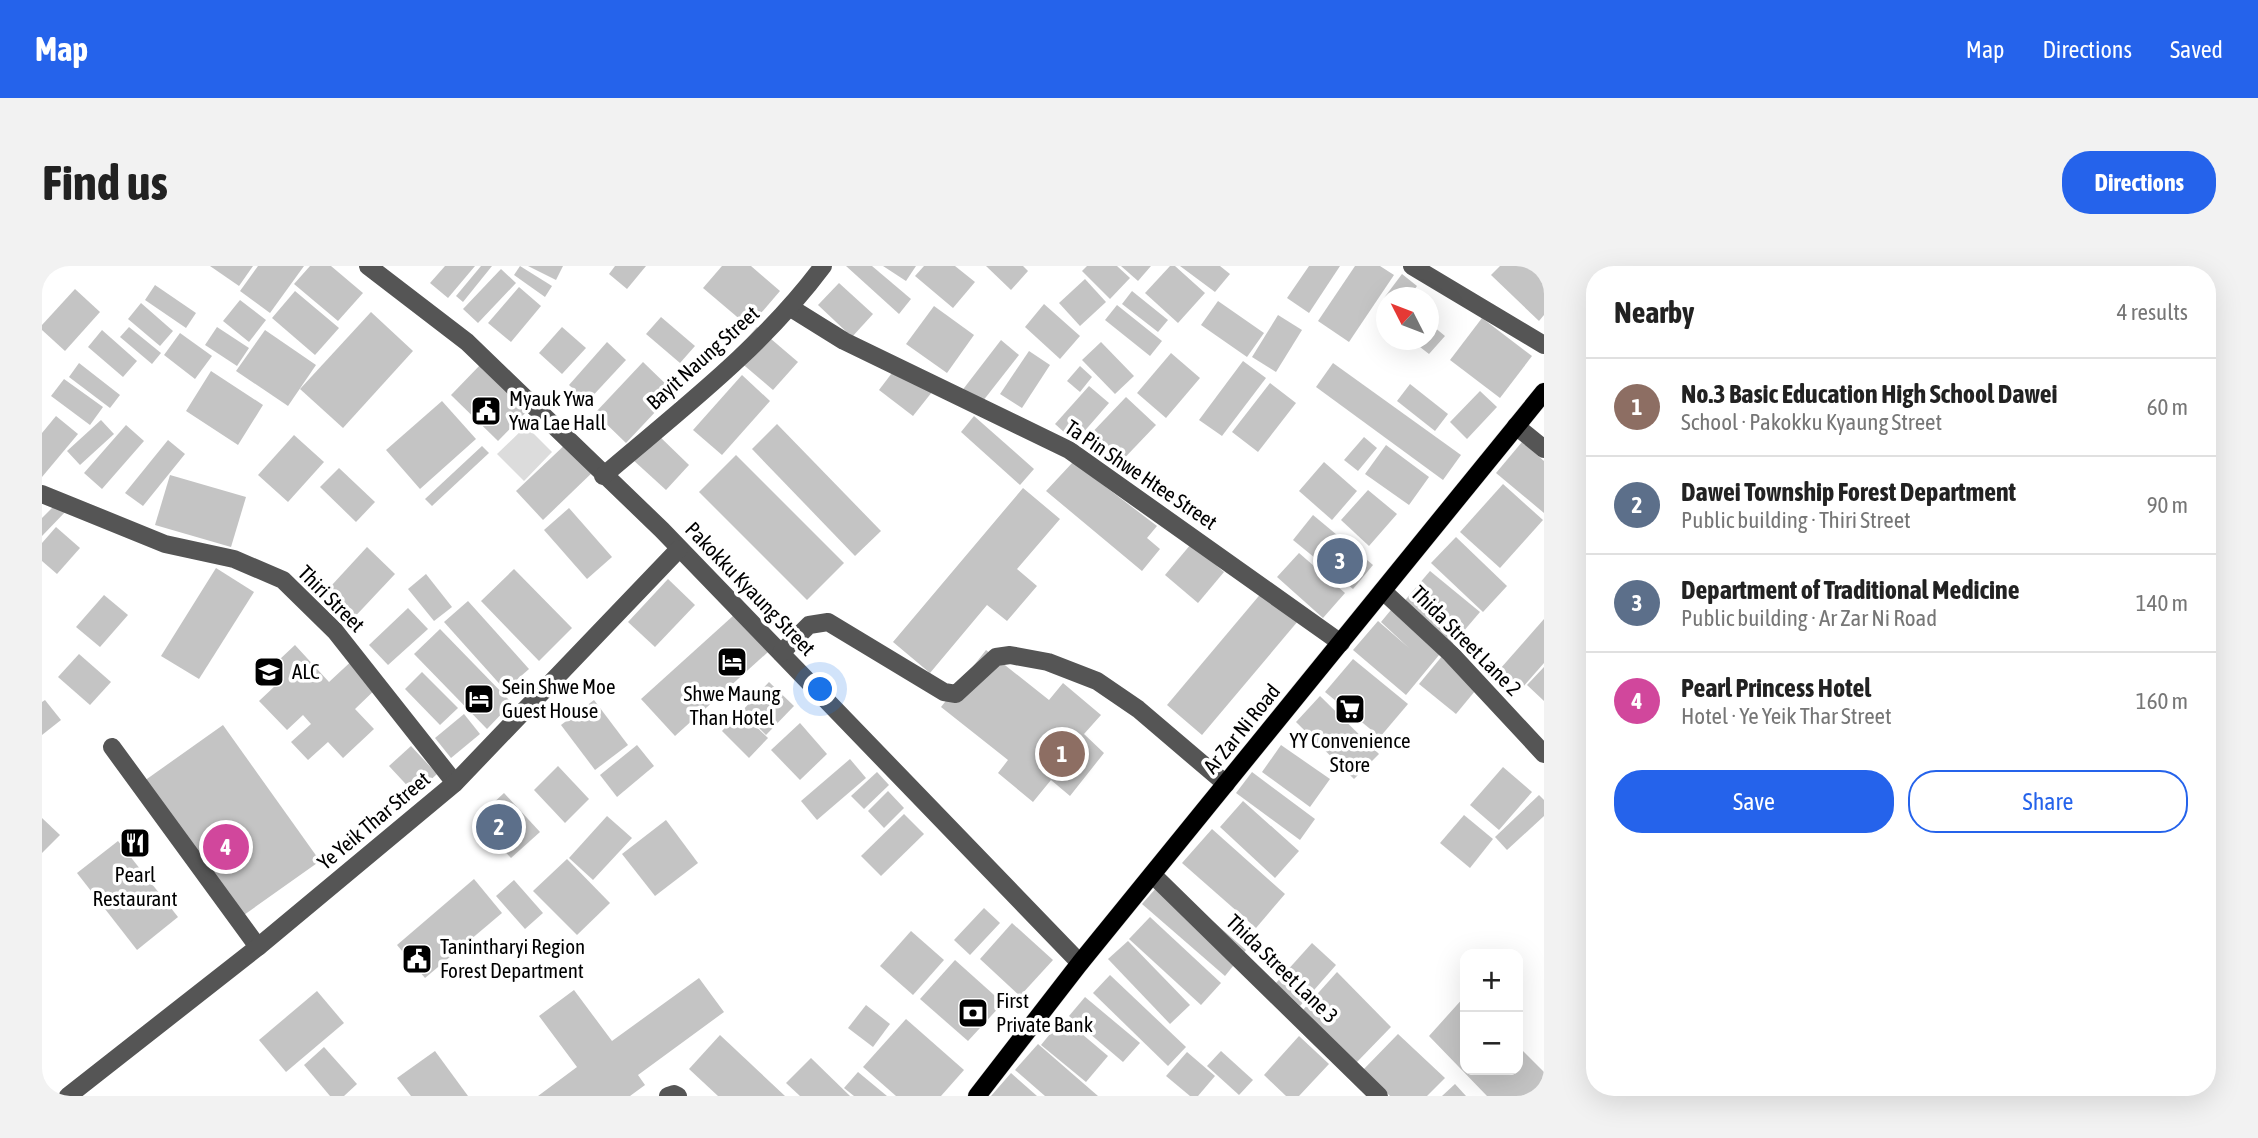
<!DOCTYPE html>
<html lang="en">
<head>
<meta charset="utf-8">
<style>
	:root { --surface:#fff; --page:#f2f2f2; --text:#222; --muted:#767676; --line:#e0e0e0; --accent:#2563eb }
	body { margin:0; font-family:"Asap Condensed",sans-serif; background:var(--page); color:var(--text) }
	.controls { position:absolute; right:21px; bottom:21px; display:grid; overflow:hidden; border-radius:14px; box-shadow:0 7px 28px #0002 }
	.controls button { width:63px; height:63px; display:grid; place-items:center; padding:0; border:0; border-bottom:2px solid var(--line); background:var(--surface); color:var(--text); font:35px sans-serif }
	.compass { position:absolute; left:1334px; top:21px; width:63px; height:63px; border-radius:50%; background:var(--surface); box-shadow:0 7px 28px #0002; rotate:312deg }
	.you { position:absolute; left:779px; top:424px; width:24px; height:24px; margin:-18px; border:5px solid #fff; border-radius:50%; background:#1a73e8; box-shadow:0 0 0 10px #1a73e833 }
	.badge { display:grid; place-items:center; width:46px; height:46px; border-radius:50%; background:var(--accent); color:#fff; font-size:23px; font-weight:700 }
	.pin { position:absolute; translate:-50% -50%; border:4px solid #fff; box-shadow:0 2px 7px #0006 }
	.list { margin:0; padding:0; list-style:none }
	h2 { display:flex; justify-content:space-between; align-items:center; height:91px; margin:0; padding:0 28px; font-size:30px }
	h2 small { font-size:23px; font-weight:400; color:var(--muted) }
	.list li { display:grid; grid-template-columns:46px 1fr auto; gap:21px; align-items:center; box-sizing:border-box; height:98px; padding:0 28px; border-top:2px solid var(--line) }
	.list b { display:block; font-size:26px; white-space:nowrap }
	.list p { margin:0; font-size:23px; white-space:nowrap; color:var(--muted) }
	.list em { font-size:23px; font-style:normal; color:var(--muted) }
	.actions { display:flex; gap:14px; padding:21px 28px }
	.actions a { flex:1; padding:16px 0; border:2px solid var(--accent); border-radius:28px; text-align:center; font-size:24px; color:var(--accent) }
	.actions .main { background:var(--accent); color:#fff }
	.map { position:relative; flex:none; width:1502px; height:830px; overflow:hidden; border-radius:28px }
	header { display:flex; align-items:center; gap:42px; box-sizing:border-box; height:98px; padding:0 35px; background:var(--accent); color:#fff }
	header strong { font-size:33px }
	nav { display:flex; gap:38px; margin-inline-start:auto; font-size:24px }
	.intro { display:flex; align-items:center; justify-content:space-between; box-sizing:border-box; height:168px; padding:0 42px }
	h1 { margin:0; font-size:49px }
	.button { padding:18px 32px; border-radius:28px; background:var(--accent); color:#fff; font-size:24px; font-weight:700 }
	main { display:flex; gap:42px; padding:0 42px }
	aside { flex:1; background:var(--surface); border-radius:28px; box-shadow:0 7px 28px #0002 }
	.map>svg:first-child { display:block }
	.green { fill:#dcdcdc }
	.building { fill:#c4c4c4 }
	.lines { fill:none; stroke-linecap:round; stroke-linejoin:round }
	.major-casing { stroke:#dbdbdb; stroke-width:19 }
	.minor { stroke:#555; stroke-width:18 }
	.major { stroke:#000; stroke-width:18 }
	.labels { text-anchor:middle; stroke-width:7; stroke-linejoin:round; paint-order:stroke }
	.street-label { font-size:21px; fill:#000; stroke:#fff }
	.poi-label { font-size:21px; fill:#000; stroke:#fff; text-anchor:start }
</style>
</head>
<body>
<header>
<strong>Map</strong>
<nav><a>Map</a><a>Directions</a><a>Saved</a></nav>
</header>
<div class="intro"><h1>Find us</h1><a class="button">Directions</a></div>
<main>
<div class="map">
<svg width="1502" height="830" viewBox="0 0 1502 830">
	<rect width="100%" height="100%" fill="#fff"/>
	<!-- green -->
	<path class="green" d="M484,160l26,26 -28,29 -27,-27z"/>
	<!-- building -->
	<g class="building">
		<path d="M168,0h43l-14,20z"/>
		<path d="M216,0h46l-34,47 -30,-22z"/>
		<path d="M268,0h21l32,27 -25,28 -44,-37z"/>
		<path d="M403,0h30l-27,32 -18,-15z"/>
		<path d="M439,0h11l-29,36 -7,-6z"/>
		<path d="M478,0l32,20 -7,11 -31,-22z"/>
		<path d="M486,0h35l-7,14z"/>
		<path d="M573,0h31l-19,23 -18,-15z"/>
		<path d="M680,0h29l29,25 -31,36 -46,-39z"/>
		<path d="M804,0h26l39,33 -12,15z"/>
		<path d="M841,0h33l-10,15z"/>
		<path d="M882,0h31l20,16 -22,26 -38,-32z"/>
		<path d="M944,0h37l5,5 -17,19z"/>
		<path d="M1045,0h30l13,12 -20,21 -28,-28z"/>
		<path d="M1079,0h30l-13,15z"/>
		<path d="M1128,0h5l30,27 -27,30 -33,-30z"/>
		<path d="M1138,0h40l10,8 -15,18z"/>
		<path d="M1267,0h31l-31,47 -22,-15z"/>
		<path d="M1313,0h25l14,9 -45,67 -31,-21z"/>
		<path d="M1458,0h44v49l-5,6 -48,-46z"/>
		<path d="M459,3l15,14 -38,40 -15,-14z"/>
		<path d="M1360,8l15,12 -9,12h-24z"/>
		<path d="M1043,13l21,23 -26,24 -21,-23z"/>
		<path d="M797,17l34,31 -21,23 -34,-32z"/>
		<path d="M113,19l41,28 -10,15 -41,-28z"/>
		<path d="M477,21l22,19 -30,36 -23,-19z"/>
		<path d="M33,23l25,23 -35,39 -23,-21v-5z"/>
		<path d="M253,25l44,37 -24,27 -43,-37z"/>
		<path d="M1090,25l36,29 -10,12 -36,-28z"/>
		<path d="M198,34l26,20 -17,22 -26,-21z"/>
		<path d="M1176,35l46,32 -17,24 -46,-32z"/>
		<path d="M99,37l32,28 -13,15 -32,-27z"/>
		<path d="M1002,38l36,32 -20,23 -35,-32z"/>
		<path d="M1075,39l45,36 -12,15 -45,-36z"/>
		<path d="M892,40l40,29 -27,38 -41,-29z"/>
		<path d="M329,46l42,39 -70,77 -43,-39z"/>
		<path d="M1236,49l24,15 -26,42 -24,-15z"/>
		<path d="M619,51l34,29 -15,17 -34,-29z"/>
		<path d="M1440,52l50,38 -32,42 -50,-38z"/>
		<path d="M1386,56l17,14 -16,18 -18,-14h17z"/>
		<path d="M87,61l32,26 -9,11 -32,-27z"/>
		<path d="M175,61l32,21 -12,18 -32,-21z"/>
		<path d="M520,61l24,21 -24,26 -23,-21z"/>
		<path d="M715,61l41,35 -25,28 -41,-35z"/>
		<path d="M60,64l35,31 -14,16 -35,-30z"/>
		<path d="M223,64l51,35 -28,41 -52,-35z"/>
		<path d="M138,67l32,23 -17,23 -31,-24z"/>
		<path d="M959,74l18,15 -40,51 -18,-14z"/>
		<path d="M565,76l19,18 -39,42 -18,-17z"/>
		<path d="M1059,76l33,34 -19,18 -33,-34z"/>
		<path d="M987,85l21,14 -28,43 -22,-14z"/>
		<path d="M1129,87l29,25 -34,40 -29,-25z"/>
		<path d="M1201,95l23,17 -44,58 -23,-16z"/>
		<path d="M441,96l48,45 -33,34 -47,-46z"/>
		<path d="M601,96l31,30 -48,51 -31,-30z"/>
		<path d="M37,97l41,32 -10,13 -41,-31z"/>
		<path d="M1291,97l128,92 -18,25 -127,-93z"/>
		<path d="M856,99l34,27 -19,24 -34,-26z"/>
		<path d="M1038,100l12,11 -12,15 -13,-11z"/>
		<path d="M169,105l52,34 -25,40 -52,-34z"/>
		<path d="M700,109l28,26 -48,54 -29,-25z"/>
		<path d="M22,113l39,28 -13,18 -39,-29z"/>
		<path d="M1228,117l26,20 -38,49 -26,-20z"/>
		<path d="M1368,118l38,30 -13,17 -38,-30z"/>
		<path d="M1047,120l20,17 -34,39 -20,-18z"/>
		<path d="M1438,125l17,16 -30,32 -17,-17z"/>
		<path d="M1084,131l30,28 -42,44 -30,-28z"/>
		<path d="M400,135l34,38 -56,50 -34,-39z"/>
		<path d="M14,150l22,18 -36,43v-44z"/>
		<path d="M932,150l60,53 -14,16 -59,-53z"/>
		<path d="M59,154l13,14 -34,31 -13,-14z"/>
		<path d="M735,158l104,107 -26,25 -103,-107z"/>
		<path d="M84,159l18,16 -42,48 -18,-16z"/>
		<path d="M614,167l33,32 -23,25 -34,-31z"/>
		<path d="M252,169l30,27 -36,40 -30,-27z"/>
		<path d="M1322,171l13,11 -19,23 -14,-11z"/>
		<path d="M126,174l17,14 -42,52 -18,-13z"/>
		<path d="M528,174l27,28 -54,52 -27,-29z"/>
		<path d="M1480,176l22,19v52l-48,-40z"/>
		<path d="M1344,179l43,32 -20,28 -44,-31z"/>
		<path d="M440,180l7,7 -57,53 -7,-7z"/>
		<path d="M694,189l108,108 -37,37 -108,-108z"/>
		<path d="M1031,196l84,64 -10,12 13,11 -18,22 -96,-80z"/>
		<path d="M1282,196l33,29 -25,29 -33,-29z"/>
		<path d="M297,202l36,34 -19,20 -36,-35z"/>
		<path d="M128,209l76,22 -15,50 -76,-22z"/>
		<path d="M1461,218l40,36 -43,48 -40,-36z"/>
		<path d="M981,222l37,31 -43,50 20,17 -30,35 -20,-16 -57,68 -37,-31z"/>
		<path d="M1326,224l29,24 -28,32 -28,-26z"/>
		<path d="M18,234l9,8 -27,28v-18z"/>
		<path d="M527,242l43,49 -25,22 -43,-49z"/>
		<path d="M1271,249l60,50 -20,24 -60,-49z"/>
		<path d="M14,261l24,21 -23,26 -15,-13v-18z"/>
		<path d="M1414,271l51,49 -24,26 -52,-49z"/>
		<path d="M1149,278l33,28 -26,31 -33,-28z"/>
		<path d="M325,281l28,27 -47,50 -28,-26z"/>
		<path d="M1257,287l46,40 -22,25 -46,-41z"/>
		<path d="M174,302l38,24 -55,87 -38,-23z"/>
		<path d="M472,303l58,59 -33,33 -58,-60z"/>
		<path d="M1388,305l50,41 -29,34 -50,-41z"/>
		<path d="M384,308l26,33 -18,14 -26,-32z"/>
		<path d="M626,313l27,26 -40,42 -27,-25z"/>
		<path d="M1221,325l35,30 -96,114 -35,-30z"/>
		<path d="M62,329l24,20 -28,32 -24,-20z"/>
		<path d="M426,335l61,68 -24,21 -61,-68z"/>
		<path d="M1353,339l49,44 -38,46 -53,-45 25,-29 31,27 -28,-26z"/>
		<path d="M366,342l20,21 -40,36 -19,-20z"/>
		<path d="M692,349l34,37 -93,84 -34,-37z"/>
		<path d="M1502,353v44l-22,25 -22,-19z"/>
		<path d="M398,363l72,74 -25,26 -73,-75z"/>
		<path d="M253,379l34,37 28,-26 25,27 -27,26 19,20 -31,29 -15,-16 -20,18 -17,-18 20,-18 -8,-9 -16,15 -28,-29 16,-15 -11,-12z"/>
		<path d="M944,384l63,50 14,-17 38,32 -17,19 20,19 -34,43 -19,-16 -18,22 -35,-29 10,-13 -67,-53z"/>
		<path d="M37,388l32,28 -21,23 -32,-28z"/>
		<path d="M1401,389l37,30 -24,29 -37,-30z"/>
		<path d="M1311,393l55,45 -28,33 -55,-45z"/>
		<path d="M1502,401v34l-17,-16z"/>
		<path d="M380,406l36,36 -18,17 -35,-36z"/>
		<path d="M727,416l25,24 -28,29 -24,-24z"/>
		<path d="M1278,430l59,58 -25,25 -58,-57z"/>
		<path d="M3,434l16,20 -19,15v-33z"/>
		<path d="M552,434l34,45 -33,25 -34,-45z"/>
		<path d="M698,445l28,27 -19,20 -27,-27z"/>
		<path d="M422,448l16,20 -29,24 -16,-20z"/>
		<path d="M758,457l27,31 -27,26 -29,-30z"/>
		<path d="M181,459l97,136 -86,61 -97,-136z"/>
		<path d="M595,479l17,21 -37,31 -17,-22z"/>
		<path d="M1239,479l49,34 -20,28 -48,-35z"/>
		<path d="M369,480l26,28 -22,20 -26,-28z"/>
		<path d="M808,493l16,19 -49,42 -16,-19z"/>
		<path d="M516,500l31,33 -24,24 -31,-33z"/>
		<path d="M1461,501l29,25 -33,38 -29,-25z"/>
		<path d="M835,506l12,13 -25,24 -13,-13z"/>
		<path d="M1210,506l63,47 -15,21 -64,-47z"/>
		<path d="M846,525l16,17 -20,20 -16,-17z"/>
		<path d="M462,527l36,39 -29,26 -35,-39z"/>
		<path d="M1497,529l5,5v16l-37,34 -12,-13z"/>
		<path d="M1201,535l56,50 -24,27 -55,-51z"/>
		<path d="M862,548l20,20 -43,42 -20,-20z"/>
		<path d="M1422,549l29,24 -23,29 -30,-25z"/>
		<path d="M565,550l25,22 -39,42 -24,-22z"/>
		<path d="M0,552l18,17 -18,18z"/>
		<path d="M624,554l32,43 -43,33 -33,-42z"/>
		<path d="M1170,563l73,65 -29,34 -74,-65z"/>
		<path d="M76,575l60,76 -41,33 -60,-77z"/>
		<path d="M525,593l43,44 -33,32 -44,-44z"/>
		<path d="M432,613l28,34 -77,65 -28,-33z"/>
		<path d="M1122,613l82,71 -21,26 -83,-72z"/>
		<path d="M472,614l29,33 -18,16 -29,-33z"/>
		<path d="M942,642l16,15 -30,32 -16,-15z"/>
		<path d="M1108,651l71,66 -20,22 -72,-66z"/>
		<path d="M970,657l41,37 -33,36 -40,-37z"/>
		<path d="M869,665l33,29 -31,35 -33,-29z"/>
		<path d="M1086,675l62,64 -20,19 -62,-65z"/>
		<path d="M1270,677l24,22 -36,41 -24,-23z"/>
		<path d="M913,694l48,43 -35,38 -48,-42z"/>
		<path d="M1295,706l54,55 -35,36 -54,-52z"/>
		<path d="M1068,709l76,72 -18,19 -75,-73z"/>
		<path d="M657,712l25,34 -86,63 7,10 -15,11h-92l39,-29 -38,-51 35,-26 38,51z"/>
		<path d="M275,725l27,32 -58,49 -27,-32z"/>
		<path d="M1423,730v74h53v-24l26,26v20l-4,4h-53l-58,-60z"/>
		<path d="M1043,731l55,46 -17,19 -54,-46z"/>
		<path d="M824,739l24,19 -17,23 -25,-19z"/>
		<path d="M1021,752l45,38 -22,26 -45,-37z"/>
		<path d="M864,753l58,51 -23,26h-45l-33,-29z"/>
		<path d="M1356,768l47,44 -18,18h-37l-27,-26z"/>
		<path d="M678,769l65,61h-67l-29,-27z"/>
		<path d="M1257,770l30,28 -30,32h-13l-22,-21z"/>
		<path d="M996,778l60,52h-53l-30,-26z"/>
		<path d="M282,781l33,37 -13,12h-14l-26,-31z"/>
		<path d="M393,785l33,45h-57l-14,-18z"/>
		<path d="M1179,785l32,29 -14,15 -32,-29z"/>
		<path d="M1145,786l28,24 -17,20h-8l-24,-20z"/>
		<path d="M769,792l39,38h-50l-14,-13z"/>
		<path d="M816,806l29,24h-33l-10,-8z"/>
		<path d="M969,807l26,23h-46z"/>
		<path d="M1413,818l11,12h-24z"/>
	</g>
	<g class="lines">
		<!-- major casing -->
		<g class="major-casing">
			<path id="major" d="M935,830l103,-133 464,-571"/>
		</g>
		<!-- minor -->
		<g class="minor">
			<path d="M326,0l99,76 195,188 418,433"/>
			<path d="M1370,0l132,79"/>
			<path d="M749,42l53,33 225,109 272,193"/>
			<path d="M1474,160l28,23"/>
			<path d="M561,210c77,-66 160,-129 220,-210"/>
			<path d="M0,228l123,50 69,15 49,21 52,51 120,152"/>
			<path d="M1341,325l68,63 93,100"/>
			<path d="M739,387l28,-28 19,-3 116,70 12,2 40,-37 14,-2 38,7 49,19 41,28 88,75"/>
			<path d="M70,481l146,200"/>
			<path d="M1111,609l226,221"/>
			<path d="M26,830l190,-149 197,-164 224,-234"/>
			<path d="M626,830l6,-2 4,2"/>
		</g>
		<!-- major -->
		<use href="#major" class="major"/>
	</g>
	<!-- icons -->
	<defs>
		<g id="civic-square" transform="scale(1.575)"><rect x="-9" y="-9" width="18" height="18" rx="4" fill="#000" stroke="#fff"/><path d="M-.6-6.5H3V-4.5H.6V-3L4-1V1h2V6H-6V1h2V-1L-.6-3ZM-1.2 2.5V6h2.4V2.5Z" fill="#fff"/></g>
		<g id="hotel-square" transform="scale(1.575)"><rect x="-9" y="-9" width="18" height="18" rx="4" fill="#000" stroke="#fff"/><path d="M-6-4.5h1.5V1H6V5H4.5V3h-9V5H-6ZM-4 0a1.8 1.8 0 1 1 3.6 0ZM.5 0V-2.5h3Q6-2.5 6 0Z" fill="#fff"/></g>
		<g id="school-square" transform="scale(1.575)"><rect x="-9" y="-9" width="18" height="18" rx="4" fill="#000" stroke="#fff"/><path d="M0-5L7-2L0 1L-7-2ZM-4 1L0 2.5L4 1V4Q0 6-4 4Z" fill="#fff"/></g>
		<g id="supermarket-square" transform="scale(1.575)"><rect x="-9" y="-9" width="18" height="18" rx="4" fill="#000" stroke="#fff"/><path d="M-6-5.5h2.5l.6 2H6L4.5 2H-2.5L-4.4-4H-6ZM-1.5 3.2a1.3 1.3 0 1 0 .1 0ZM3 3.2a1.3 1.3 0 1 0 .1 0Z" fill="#fff"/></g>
		<g id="restaurant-square" transform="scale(1.575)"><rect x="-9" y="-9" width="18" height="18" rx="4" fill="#000" stroke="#fff"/><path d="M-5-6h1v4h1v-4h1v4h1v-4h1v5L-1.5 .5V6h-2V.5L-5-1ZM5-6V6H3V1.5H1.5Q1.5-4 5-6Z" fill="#fff"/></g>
		<g id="bank-square" transform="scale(1.575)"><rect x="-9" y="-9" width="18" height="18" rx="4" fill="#000" stroke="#fff"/><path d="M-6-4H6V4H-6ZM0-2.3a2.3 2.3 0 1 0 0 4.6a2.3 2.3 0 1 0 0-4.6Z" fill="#fff"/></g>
	</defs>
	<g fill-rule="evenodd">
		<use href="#civic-square" x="444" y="145"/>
		<use href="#hotel-square" x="690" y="396"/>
		<use href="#school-square" x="227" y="406"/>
		<use href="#hotel-square" x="437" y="433"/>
		<use href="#supermarket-square" x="1308" y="443"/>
		<use href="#restaurant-square" x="93" y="577"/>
		<use href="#civic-square" x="375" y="693"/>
		<use href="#bank-square" x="931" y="747"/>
	</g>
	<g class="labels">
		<!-- street labels -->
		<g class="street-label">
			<text transform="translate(661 92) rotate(-42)" y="7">Bayit Naung Street</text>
			<text transform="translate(1099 209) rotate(34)" y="7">Ta Pin Shwe Htee Street</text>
			<text transform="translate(708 323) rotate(46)" y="7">Pakokku Kyaung Street</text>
			<text transform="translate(289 333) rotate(45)" y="7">Thiri Street</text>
			<text transform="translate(1424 375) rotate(45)" y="7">Thida Street Lane 2</text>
			<text transform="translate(1200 463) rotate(-51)" y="7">Ar Zar Ni Road</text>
			<text transform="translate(332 555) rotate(-40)" y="7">Ye Yeik Thar Street</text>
			<text transform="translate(1240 703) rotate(44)" y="7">Thida Street Lane 3</text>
		</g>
		<!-- poi labels -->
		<g class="poi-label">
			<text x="467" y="140">Myauk Ywa<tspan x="467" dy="24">Ywa Lae Hall</tspan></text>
			<text x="250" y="413">ALC</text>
			<text x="460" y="428">Sein Shwe Moe<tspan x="460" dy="24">Guest House</tspan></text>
			<text x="690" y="435" text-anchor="middle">Shwe Maung<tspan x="690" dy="24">Than Hotel</tspan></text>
			<text x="1308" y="482" text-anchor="middle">YY Convenience<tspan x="1308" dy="24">Store</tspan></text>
			<text x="93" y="616" text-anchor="middle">Pearl<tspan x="93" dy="24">Restaurant</tspan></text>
			<text x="398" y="688">Tanintharyi Region<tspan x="398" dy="24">Forest Department</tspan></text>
			<text x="954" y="742">First<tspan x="954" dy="24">Private Bank</tspan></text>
		</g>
	</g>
</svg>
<div class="controls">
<button>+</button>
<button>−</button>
</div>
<svg class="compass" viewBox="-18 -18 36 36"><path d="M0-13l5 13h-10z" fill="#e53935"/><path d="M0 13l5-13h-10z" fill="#767676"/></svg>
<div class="you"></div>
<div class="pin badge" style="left:1020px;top:488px;background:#8d6e63">1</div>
<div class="pin badge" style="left:457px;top:561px;background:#5c6f8a">2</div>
<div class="pin badge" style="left:1298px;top:295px;background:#5c6f8a">3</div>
<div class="pin badge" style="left:184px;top:581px;background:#d1479c">4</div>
</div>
<aside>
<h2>Nearby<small>4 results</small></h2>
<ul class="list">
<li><span class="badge" style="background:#8d6e63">1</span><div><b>No.3 Basic Education High School Dawei</b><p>School · Pakokku Kyaung Street</p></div><em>60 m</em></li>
<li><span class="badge" style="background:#5c6f8a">2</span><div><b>Dawei Township Forest Department</b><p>Public building · Thiri Street</p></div><em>90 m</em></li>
<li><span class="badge" style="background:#5c6f8a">3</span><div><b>Department of Traditional Medicine</b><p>Public building · Ar Zar Ni Road</p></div><em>140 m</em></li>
<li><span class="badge" style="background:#d1479c">4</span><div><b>Pearl Princess Hotel</b><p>Hotel · Ye Yeik Thar Street</p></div><em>160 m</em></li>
</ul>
<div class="actions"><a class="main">Save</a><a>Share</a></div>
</aside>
</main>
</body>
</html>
